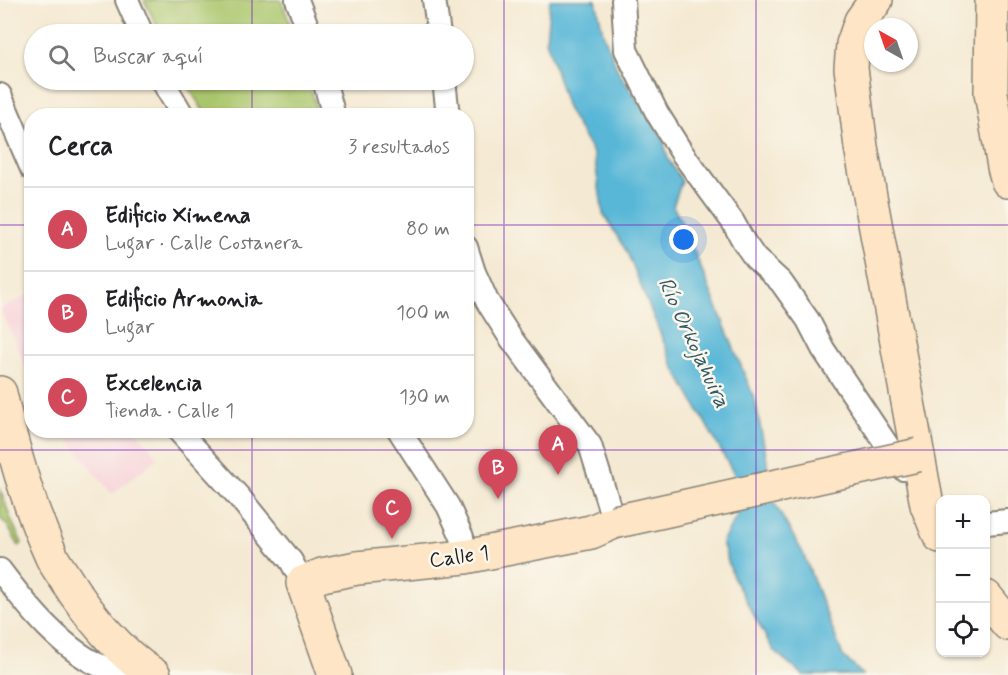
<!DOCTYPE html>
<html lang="es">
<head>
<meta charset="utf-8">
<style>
	:root { --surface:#fff; --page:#f2f2f2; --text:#202124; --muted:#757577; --line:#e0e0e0; --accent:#d1495b }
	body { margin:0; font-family:Mynerve,sans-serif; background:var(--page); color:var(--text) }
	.controls { position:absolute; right:18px; bottom:18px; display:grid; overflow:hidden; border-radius:12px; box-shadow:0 2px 4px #0004 }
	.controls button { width:54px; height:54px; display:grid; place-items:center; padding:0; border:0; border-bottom:2px solid var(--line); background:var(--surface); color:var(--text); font:30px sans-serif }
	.compass { position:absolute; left:864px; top:18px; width:54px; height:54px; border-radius:50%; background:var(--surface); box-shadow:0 2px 4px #0004; rotate:320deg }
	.you { position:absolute; left:684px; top:240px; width:21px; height:21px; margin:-15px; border:4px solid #fff; border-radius:50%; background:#1a73e8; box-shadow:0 0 0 9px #1a73e833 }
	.badge { display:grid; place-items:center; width:39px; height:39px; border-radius:50%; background:var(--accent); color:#fff; font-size:20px; font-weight:700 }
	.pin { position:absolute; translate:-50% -50px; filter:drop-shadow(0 2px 3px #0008) }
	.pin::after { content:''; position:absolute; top:32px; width:21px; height:18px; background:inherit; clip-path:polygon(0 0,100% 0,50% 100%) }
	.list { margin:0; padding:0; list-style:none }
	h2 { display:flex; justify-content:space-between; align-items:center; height:78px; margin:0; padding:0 24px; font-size:26px }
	h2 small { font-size:20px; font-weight:400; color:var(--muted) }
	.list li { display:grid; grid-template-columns:39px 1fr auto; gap:18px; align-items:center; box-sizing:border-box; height:84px; padding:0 24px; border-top:2px solid var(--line) }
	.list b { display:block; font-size:22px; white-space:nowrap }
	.list p { margin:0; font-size:20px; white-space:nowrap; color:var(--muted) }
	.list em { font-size:20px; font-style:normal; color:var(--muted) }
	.icon { flex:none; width:33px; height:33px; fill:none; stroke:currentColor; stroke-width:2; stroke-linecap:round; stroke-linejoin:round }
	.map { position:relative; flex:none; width:1008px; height:675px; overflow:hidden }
	.search { position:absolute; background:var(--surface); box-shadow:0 2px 4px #0004; left:24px; top:24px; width:450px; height:66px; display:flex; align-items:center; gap:15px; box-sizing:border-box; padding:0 21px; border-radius:33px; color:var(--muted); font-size:22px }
	.panel { position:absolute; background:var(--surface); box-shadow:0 2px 4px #0004; left:24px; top:108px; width:450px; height:330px; border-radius:24px }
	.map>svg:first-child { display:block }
	.built { fill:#f6cfd8 }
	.green { fill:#aac66c; stroke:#637144; stroke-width:1.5 }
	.water { fill:#59b7d7; stroke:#3a6a7a; stroke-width:1.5 }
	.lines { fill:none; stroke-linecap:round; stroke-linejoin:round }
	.street-casing { stroke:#888277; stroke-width:26 }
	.secondary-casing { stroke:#888277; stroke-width:36 }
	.street { stroke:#fff; stroke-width:22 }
	.secondary { stroke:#fde5c5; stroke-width:33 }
	.secondary-bridge-casing { stroke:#888277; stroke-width:36; stroke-linecap:butt }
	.secondary-bridge { stroke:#fde5c5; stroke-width:33 }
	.grid { fill:none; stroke:#7b2cbf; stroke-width:1.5; stroke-opacity:0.55 }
	.labels { text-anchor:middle; stroke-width:5; stroke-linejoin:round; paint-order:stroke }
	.street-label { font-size:21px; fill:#1c1c1c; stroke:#fbf7ec }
	.water-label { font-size:22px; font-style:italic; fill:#345a67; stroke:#fbf7ec }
</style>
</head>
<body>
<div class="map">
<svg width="1008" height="675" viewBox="0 0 1008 675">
	<rect width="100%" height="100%" fill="#fbf7ec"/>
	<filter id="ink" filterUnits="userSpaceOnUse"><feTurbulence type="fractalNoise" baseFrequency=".0167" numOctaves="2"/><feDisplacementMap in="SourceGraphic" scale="12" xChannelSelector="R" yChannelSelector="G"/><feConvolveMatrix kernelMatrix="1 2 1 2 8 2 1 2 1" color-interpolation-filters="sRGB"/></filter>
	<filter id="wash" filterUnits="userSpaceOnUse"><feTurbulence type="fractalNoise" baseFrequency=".008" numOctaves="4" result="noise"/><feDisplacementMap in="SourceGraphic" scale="24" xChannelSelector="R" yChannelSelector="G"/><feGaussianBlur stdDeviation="1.35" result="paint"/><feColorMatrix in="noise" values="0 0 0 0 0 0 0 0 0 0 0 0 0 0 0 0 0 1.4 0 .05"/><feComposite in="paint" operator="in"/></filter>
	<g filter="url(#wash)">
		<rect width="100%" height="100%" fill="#f4e9d2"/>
		<!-- built -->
		<g class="built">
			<path d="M31,294v83l-31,-68z"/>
			<path d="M62,431h74l22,27 -46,36z"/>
		</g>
		<!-- green -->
		<g class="green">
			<path d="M144,0h137l13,34h-133z"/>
			<path d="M184,80h124l11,35h-113z"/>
			<path d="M0,488l11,32 11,23 -3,3 -12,-21 -7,-7z"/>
		</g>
		<!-- water -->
		<path class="water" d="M550,0h46l7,33 16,40 43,62 6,24 14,22 -9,25 12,23 70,171 12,60 5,39 31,54 40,103 20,19h-60l-30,-25 -40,-73 -11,-35 16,-28 -4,-40 -60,-107 -47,-115 -24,-39 -9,-58 -27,-47 -21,-68z"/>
	</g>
	<g filter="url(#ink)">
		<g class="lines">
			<!-- street casing -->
			<g class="street-casing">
				<g id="street">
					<path d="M127,0l15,34"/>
					<path d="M297,0l13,34"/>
					<path d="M434,0l5,34"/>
					<path d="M623,0l3,50 31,63 25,40 51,69 11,20 11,16 26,24 27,38 15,29 80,120"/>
					<path d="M162,80l21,36"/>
					<path d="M324,80l10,36"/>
					<path d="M444,80l4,36"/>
					<path d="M0,95l32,74"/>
					<path d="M466,247l8,25 13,29 23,36 80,108 24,77"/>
					<path d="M178,430l61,67 52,64 12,22"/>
					<path d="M399,430l49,76 14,31 3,20"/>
					<path d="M986,523l22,-2"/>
					<path d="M0,570c27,36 64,83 108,99 9,3 27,0 37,0"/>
				</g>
			</g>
			<!-- secondary casing -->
			<g class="secondary-casing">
				<g id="secondary">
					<path d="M876,0l-15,21 -8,23 -2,24 10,79 66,358 9,22 4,9"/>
					<path d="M992,0l-1,93 13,74 4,14"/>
					<path d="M0,393c12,55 28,111 51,162 3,8 9,15 14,23 22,35 54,75 89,97"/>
					<path d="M986,597l22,27"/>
					<path d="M335,675l-32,-92 19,-8 35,-7 108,-11 126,-25 23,-10"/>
				</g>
			</g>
			<!-- street -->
			<use href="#street" class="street"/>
			<!-- secondary -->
			<use href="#secondary" class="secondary"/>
			<!-- secondary-bridge casing -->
			<g class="secondary-bridge-casing">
				<path id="secondary-bridge" d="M614,522l304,-67"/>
			</g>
			<!-- secondary-bridge -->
			<use href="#secondary-bridge" class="secondary-bridge"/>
		</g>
	</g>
	<!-- grid -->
	<path class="grid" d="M252,0v34M504,0v675M756,0v675M252,80v36M0,225h32M466,225h542M252,430v245M0,450h1008"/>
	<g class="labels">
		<!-- street labels -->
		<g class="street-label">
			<text transform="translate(459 556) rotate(-8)" y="7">Calle 1</text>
		</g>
		<!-- water labels -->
		<g class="water-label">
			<text transform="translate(695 342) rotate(65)" y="8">Río Orkojahuira</text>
		</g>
	</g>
</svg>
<div class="controls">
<button>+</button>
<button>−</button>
<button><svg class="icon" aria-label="locate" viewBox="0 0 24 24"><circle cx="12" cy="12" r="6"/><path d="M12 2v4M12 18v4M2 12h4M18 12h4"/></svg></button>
</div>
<svg class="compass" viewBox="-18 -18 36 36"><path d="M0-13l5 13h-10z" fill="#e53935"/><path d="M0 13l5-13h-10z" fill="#757577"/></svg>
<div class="you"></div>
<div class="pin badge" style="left:558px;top:475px">A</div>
<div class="pin badge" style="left:498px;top:499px">B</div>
<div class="pin badge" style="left:392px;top:539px">C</div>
<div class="search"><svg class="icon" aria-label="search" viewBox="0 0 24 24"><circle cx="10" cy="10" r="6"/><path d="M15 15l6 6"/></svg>Buscar aquí</div>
<section class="panel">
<h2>Cerca<small>3 resultados</small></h2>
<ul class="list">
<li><span class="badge">A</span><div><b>Edificio Ximena</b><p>Lugar · Calle Costanera</p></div><em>80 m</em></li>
<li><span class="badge">B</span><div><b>Edificio Armonia</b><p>Lugar</p></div><em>100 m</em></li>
<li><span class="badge">C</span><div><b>Excelencia</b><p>Tienda · Calle 1</p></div><em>130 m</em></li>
</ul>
</section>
</div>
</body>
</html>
